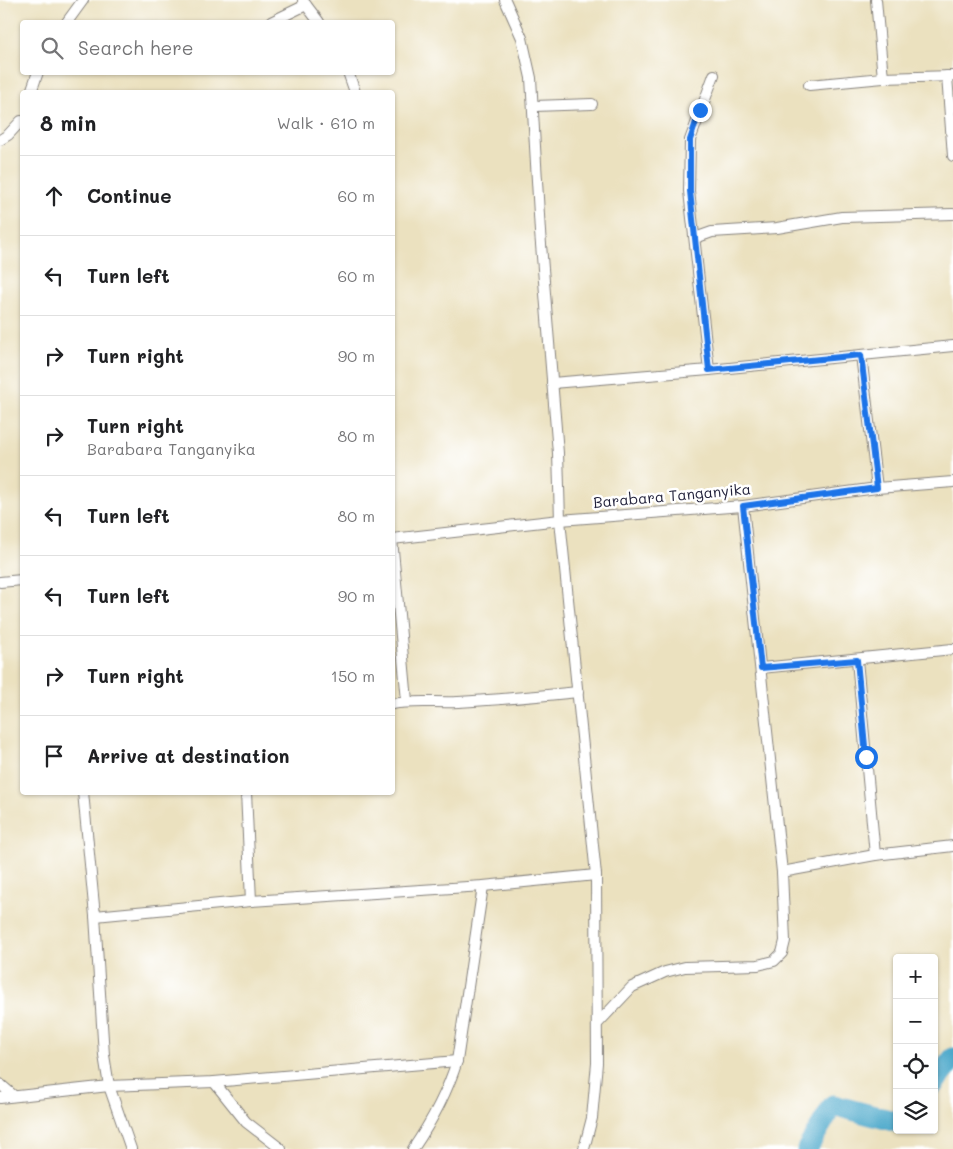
<!DOCTYPE html>
<html lang="en">
<head>
<meta charset="utf-8">
<style>
	:root { --surface:#fff; --page:#f6f6f6; --text:#202124; --muted:#757577; --line:#e0e0e0 }
	body { margin:0; font-family:Mali,sans-serif; background:var(--page); color:var(--text) }
	.controls { position:absolute; right:15px; bottom:15px; display:grid; overflow:hidden; border-radius:5px; box-shadow:0 1px 4px #0004 }
	.controls button { width:45px; height:45px; display:grid; place-items:center; padding:0; border:0; border-bottom:1px solid var(--line); background:var(--surface); color:var(--text); font:25px sans-serif }
	.stop { position:absolute; width:15px; height:15px; margin:-11px; border:4px solid #1a73e8; border-radius:50%; background:#fff }
	.stop.end { background:#1a73e8; border-color:#fff; box-shadow:0 1px 5px #0008 }
	.list { margin:0; padding:0; list-style:none }
	h2 { display:flex; justify-content:space-between; align-items:center; height:65px; margin:0; padding:0 20px; font-size:21px }
	h2 small { font-size:16px; font-weight:400; color:var(--muted) }
	.list li { display:grid; grid-template-columns:32px 1fr auto; gap:15px; align-items:center; box-sizing:border-box; height:80px; padding:0 20px; border-top:1px solid var(--line) }
	.list b { display:block; font-size:19px; white-space:nowrap }
	.list p { margin:0; font-size:16px; white-space:nowrap; color:var(--muted) }
	.list em { font-size:16px; font-style:normal; color:var(--muted) }
	.icon { flex:none; width:28px; height:28px; fill:none; stroke:currentColor; stroke-width:2; stroke-linecap:round; stroke-linejoin:round }
	.map { position:relative; flex:none; width:953px; height:1149px; overflow:hidden }
	.search { position:absolute; background:var(--surface); box-shadow:0 1px 4px #0004; left:20px; top:20px; width:375px; height:55px; display:flex; align-items:center; gap:12px; box-sizing:border-box; padding:0 18px; border-radius:5px; color:var(--muted); font-size:19px }
	.panel { position:absolute; background:var(--surface); box-shadow:0 1px 4px #0004; left:20px; top:90px; width:375px; height:705px; border-radius:5px }
	.map>svg:first-child { display:block }
	.lines { fill:none; stroke-linecap:round; stroke-linejoin:round }
	.river { stroke:#4ca8ca; stroke-width:21 }
	.minor-casing { stroke:#86827d; stroke-width:12 }
	.minor { stroke:#fff; stroke-width:10 }
	.route { stroke:#1a73e8; stroke-width:6 }
	.labels { text-anchor:middle; stroke-width:5; stroke-linejoin:round; paint-order:stroke }
	.street-label { font-size:15px; fill:#22223b; stroke:#fff }
</style>
</head>
<body>
<div class="map">
<svg width="953" height="1149" viewBox="0 0 953 1149">
	<rect width="100%" height="100%" fill="#fff"/>
	<filter id="ink" filterUnits="userSpaceOnUse"><feTurbulence type="fractalNoise" baseFrequency=".02" numOctaves="2"/><feDisplacementMap in="SourceGraphic" scale="10" xChannelSelector="R" yChannelSelector="G"/><feConvolveMatrix kernelMatrix="1 2 1 2 8 2 1 2 1" color-interpolation-filters="sRGB"/></filter>
	<filter id="wash" filterUnits="userSpaceOnUse"><feTurbulence type="fractalNoise" baseFrequency=".0096" numOctaves="4" result="noise"/><feDisplacementMap in="SourceGraphic" scale="20" xChannelSelector="R" yChannelSelector="G"/><feGaussianBlur stdDeviation="1.12" result="paint"/><feColorMatrix in="noise" values="0 0 0 0 0 0 0 0 0 0 0 0 0 0 0 0 0 1.4 0 .05"/><feComposite in="paint" operator="in"/></filter>
	<g filter="url(#wash)">
		<rect width="100%" height="100%" fill="#ebe1bf"/>
		<g class="lines">
			<!-- river -->
			<g class="river">
				<path d="M934,1084l19,-26"/>
				<path d="M807,1149l26,-44 64,17"/>
			</g>
		</g>
	</g>
	<g filter="url(#ink)">
		<g class="lines">
			<!-- minor casing -->
			<g class="minor-casing">
				<g id="minor">
					<path d="M505,0l17,38 9,40 9,154 18,221 2,67 36,355 1,188 -5,55 -8,31"/>
					<path d="M876,0l7,78"/>
					<path d="M303,1l16,21"/>
					<path d="M67,22l16,-22"/>
					<path d="M271,22l35,-17"/>
					<path d="M348,72l7,20"/>
					<path d="M947,76l6,80"/>
					<path d="M809,85l74,-7 70,-2"/>
					<path d="M31,92l7,-20"/>
					<path d="M534,106l58,-2"/>
					<path d="M0,140l8,-5 13,-14"/>
					<path d="M695,238l17,-6 65,-4 65,-11 111,-3"/>
					<path d="M861,355l16,133"/>
					<path d="M709,370l-20,-179 1,-51 24,-65"/>
					<path d="M552,383l157,-13 244,-24"/>
					<path d="M392,539l168,-19 183,-14 134,-18 76,-6"/>
					<path d="M392,539l15,162"/>
					<path d="M0,582l22,-2"/>
					<path d="M857,660l18,195"/>
					<path d="M761,668l192,-19"/>
					<path d="M392,704c21,-4 44,-1 66,-2 40,-2 80,-6 120,-10"/>
					<path d="M83,792l12,124 9,139 5,31 22,63"/>
					<path d="M246,792l5,109"/>
					<path d="M782,872l93,-17 78,-9"/>
					<path d="M95,916l156,-15 232,-15 113,-11"/>
					<path d="M599,1022l33,-35 33,-15 20,-5 73,-2 16,-4 8,-8 3,-12 -3,-69 -39,-366"/>
					<path d="M214,1082l32,40 35,27"/>
					<path d="M0,1084l14,12"/>
					<path d="M0,1098l109,-12 105,-4 243,-21"/>
					<path d="M413,1149c19,-28 34,-56 44,-88l26,-175"/>
				</g>
			</g>
			<!-- minor -->
			<use href="#minor" class="minor"/>
		</g>
	</g>
	<g class="lines" filter="url(#ink)">
		<!-- route -->
		<path class="route" d="M700,110l-10,30v51l19,179 152,-15 16,133 -134,18 18,162 96,-8 9,97"/>
	</g>
	<g class="labels">
		<!-- street labels -->
		<g class="street-label">
			<text transform="translate(672 496) rotate(-5)" y="5">Barabara Tanganyika</text>
		</g>
	</g>
</svg>
<div class="controls">
<button>+</button>
<button>−</button>
<button><svg class="icon" aria-label="locate" viewBox="0 0 24 24"><circle cx="12" cy="12" r="6"/><path d="M12 2v4M12 18v4M2 12h4M18 12h4"/></svg></button>
<button><svg class="icon" aria-label="layers" viewBox="0 0 24 24"><path d="M12 4l9 5-9 5-9-5zM3 14l9 5 9-5"/></svg></button>
</div>
<div class="stop" style="left:866px;top:757px"></div>
<div class="stop end" style="left:700px;top:110px"></div>
<div class="search"><svg class="icon" aria-label="search" viewBox="0 0 24 24"><circle cx="10" cy="10" r="6"/><path d="M15 15l6 6"/></svg>Search here</div>
<section class="panel">
<h2>8 min<small>Walk · 610 m</small></h2>
<ul class="list">
<li><svg class="icon" aria-label="ahead" viewBox="0 0 24 24"><path d="M12 20V5M6 11l6-6 6 6"/></svg><div><b>Continue</b></div><em>60 m</em></li>
<li><svg class="icon" aria-label="left" viewBox="0 0 24 24"><path d="M17 20v-9H6M10 6l-5 5 5 5"/></svg><div><b>Turn left</b></div><em>60 m</em></li>
<li><svg class="icon" aria-label="right" viewBox="0 0 24 24"><path d="M7 20v-9h11M14 6l5 5-5 5"/></svg><div><b>Turn right</b></div><em>90 m</em></li>
<li><svg class="icon" aria-label="right" viewBox="0 0 24 24"><path d="M7 20v-9h11M14 6l5 5-5 5"/></svg><div><b>Turn right</b><p>Barabara Tanganyika</p></div><em>80 m</em></li>
<li><svg class="icon" aria-label="left" viewBox="0 0 24 24"><path d="M17 20v-9H6M10 6l-5 5 5 5"/></svg><div><b>Turn left</b></div><em>80 m</em></li>
<li><svg class="icon" aria-label="left" viewBox="0 0 24 24"><path d="M17 20v-9H6M10 6l-5 5 5 5"/></svg><div><b>Turn left</b></div><em>90 m</em></li>
<li><svg class="icon" aria-label="right" viewBox="0 0 24 24"><path d="M7 20v-9h11M14 6l5 5-5 5"/></svg><div><b>Turn right</b></div><em>150 m</em></li>
<li><svg class="icon" aria-label="arrive" viewBox="0 0 24 24"><path d="M6 21V4h12l-3 4 3 4H6"/></svg><div><b>Arrive at destination</b></div></li>
</ul>
</section>
</div>
</body>
</html>
